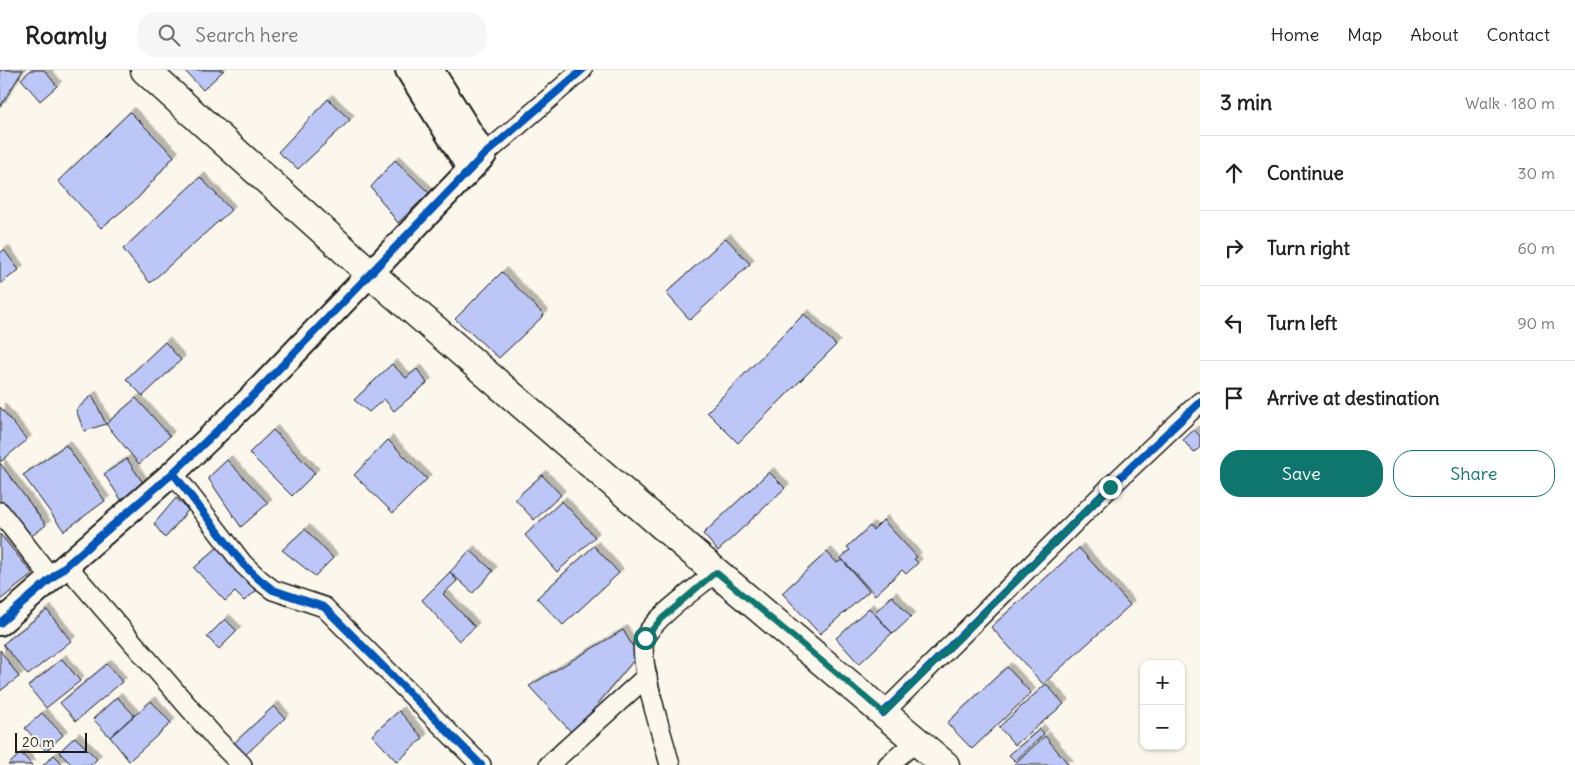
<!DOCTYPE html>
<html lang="en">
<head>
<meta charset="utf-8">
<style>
	:root { --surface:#fff; --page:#f6f6f6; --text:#222; --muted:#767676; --line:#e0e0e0; --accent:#0f766e }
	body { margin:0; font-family:Delius,sans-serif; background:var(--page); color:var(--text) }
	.controls { position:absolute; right:15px; bottom:15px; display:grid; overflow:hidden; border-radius:10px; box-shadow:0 1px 4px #0004 }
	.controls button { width:45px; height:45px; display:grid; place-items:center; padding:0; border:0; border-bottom:1px solid var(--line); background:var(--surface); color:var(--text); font:25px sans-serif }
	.scale { position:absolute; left:15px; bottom:12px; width:72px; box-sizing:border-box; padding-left:5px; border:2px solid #1c1c1c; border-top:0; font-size:14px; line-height:18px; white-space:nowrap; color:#1c1c1c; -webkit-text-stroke:4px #fbf7ec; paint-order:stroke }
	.stop { position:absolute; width:15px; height:15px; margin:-11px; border:4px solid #0f766e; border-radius:50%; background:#fff }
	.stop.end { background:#0f766e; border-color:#fff; box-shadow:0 1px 5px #0008 }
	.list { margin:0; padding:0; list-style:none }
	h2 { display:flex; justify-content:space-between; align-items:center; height:65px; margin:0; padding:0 20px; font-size:21px }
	h2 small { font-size:16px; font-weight:400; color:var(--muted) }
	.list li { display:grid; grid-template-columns:32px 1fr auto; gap:15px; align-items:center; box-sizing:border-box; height:75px; padding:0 20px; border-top:1px solid var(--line) }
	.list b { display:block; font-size:19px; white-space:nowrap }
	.list em { font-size:16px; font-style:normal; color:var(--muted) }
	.actions { display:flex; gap:10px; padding:15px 20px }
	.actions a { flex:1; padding:11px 0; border:1px solid var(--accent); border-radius:20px; text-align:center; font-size:18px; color:var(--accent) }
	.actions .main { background:var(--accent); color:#fff }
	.icon { flex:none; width:28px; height:28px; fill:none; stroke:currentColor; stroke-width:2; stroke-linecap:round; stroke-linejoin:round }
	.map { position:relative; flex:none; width:1200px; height:695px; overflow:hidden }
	header { display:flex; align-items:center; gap:30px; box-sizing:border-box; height:70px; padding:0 25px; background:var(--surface); border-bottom:1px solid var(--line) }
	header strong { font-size:24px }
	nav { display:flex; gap:28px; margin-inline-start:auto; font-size:18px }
	.search { width:350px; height:45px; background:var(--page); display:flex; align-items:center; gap:12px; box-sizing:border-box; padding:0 18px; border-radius:20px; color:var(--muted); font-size:19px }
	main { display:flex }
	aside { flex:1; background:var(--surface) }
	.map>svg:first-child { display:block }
	.building { fill:#bcc7f8; stroke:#1c1c1c; filter:url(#shadow) }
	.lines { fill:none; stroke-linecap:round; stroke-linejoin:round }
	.minor-casing { stroke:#1c1c1c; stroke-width:22 }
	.tertiary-casing { stroke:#1c1c1c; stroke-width:28 }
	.secondary-casing { stroke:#1c1c1c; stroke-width:31 }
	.minor { stroke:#fbf7ec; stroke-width:19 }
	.tertiary { stroke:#fbf7ec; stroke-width:24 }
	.secondary { stroke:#fbf7ec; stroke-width:28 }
	.cycleway-casing { stroke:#fbf7ec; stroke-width:11 }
	.cycleway { stroke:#0057b8; stroke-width:8 }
	.route { stroke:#0f766e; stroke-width:6 }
</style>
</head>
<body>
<header>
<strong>Roamly</strong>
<div class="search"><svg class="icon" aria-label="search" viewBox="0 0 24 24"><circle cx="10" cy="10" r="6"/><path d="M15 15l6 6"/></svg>Search here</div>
<nav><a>Home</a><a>Map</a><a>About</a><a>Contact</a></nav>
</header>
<main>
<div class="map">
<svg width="1200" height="695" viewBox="0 0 1200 695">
	<defs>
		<filter id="shadow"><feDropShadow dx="4.5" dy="-4.5" stdDeviation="0" flood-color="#0004"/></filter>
	</defs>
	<rect width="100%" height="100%" fill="#fbf7ec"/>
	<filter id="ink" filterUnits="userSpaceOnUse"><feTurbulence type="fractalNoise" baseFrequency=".02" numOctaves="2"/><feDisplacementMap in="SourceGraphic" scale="10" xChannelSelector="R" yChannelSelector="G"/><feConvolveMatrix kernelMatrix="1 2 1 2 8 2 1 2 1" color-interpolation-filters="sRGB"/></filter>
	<g filter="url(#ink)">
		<!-- building -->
		<g class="building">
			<path d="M0,0h23l-23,37z"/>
			<path d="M31,0h13l13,16 -17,15 -19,-22z"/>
			<path d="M184,0h40l-21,20z"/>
			<path d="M328,29l22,21 -52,49 -20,-17z"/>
			<path d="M130,42l44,44 -36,42 -37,30 -43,-47z"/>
			<path d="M395,90l34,33 -31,30 -27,-36z"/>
			<path d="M200,107l31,33 -81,73 -27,-34z"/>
			<path d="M726,168l24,26 -60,56 -24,-27z"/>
			<path d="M4,180l15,20 -19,14v-31z"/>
			<path d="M502,202l42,43 -45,43 -44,-39z"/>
			<path d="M804,244l32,31 -98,98 -31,-31z"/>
			<path d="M165,272l16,18 -38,36 -17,-17z"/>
			<path d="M392,294l14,14 11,-9 10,14 -33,28 -10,-12 -15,13 -15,-12z"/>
			<path d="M92,325l14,29 -22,7 -8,-21z"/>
			<path d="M136,328l34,38 -31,28 -33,-40z"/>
			<path d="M0,337l27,33 -27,22z"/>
			<path d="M273,360l42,43 -23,23 -43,-43z"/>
			<path d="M1194,360l6,6v11l-6,6 -11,-13z"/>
			<path d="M388,370l39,39 -34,34 -39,-38z"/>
			<path d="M66,375l39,56 -41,30 -41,-56z"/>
			<path d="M127,389l20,30 -23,15 -20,-30z"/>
			<path d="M227,390l41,43 -27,24 -33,-49z"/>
			<path d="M0,393l46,62 -17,13 -29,-38z"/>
			<path d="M769,402l16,16 -67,63 -15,-17z"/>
			<path d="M542,405l19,20 -27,25 -19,-21z"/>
			<path d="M176,428l12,12 -23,28 -11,-14z"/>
			<path d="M562,431l33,36 -38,35 -32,-37z"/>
			<path d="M883,450l34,37 -3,2 4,4 -12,11 -4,-4 -27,25 -34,-37 9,-8 -3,-3 23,-21 3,4z"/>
			<path d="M305,459l28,29 -18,18 -33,-26z"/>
			<path d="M0,464l33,40 -33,26z"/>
			<path d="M594,476l25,27 -56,52 -26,-27z"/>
			<path d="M218,477l38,44 -12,10 -9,-9 -10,9 -31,-33z"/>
			<path d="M1079,478l51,57 -87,79 -52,-57z"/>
			<path d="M470,480l23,21 -20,22 -23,-21z"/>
			<path d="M827,482l10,11 5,-3 27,31 -49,43 -38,-41z"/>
			<path d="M450,502l7,9 -14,13 32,33 -16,14 -37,-41z"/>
			<path d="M892,526l19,21 -18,17 -19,-21z"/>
			<path d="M869,538l23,25 -33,31 -23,-26z"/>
			<path d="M47,540l24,31 -43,34 -25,-31z"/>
			<path d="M225,549l12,12 -18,18 -12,-12z"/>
			<path d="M623,560l15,25 -65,79 -44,-48z"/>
			<path d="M0,580l19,27 -19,14z"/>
			<path d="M62,589l18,22 -34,27 -18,-22z"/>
			<path d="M107,594l15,18 -46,39 -16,-18z"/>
			<path d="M1007,597l24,26 -59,56 -25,-26z"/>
			<path d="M1046,614l18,20 -49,41 -16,-18z"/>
			<path d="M117,627l17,18 -24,22 -17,-18z"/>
			<path d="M151,631l20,22 -42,38 -19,-24z"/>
			<path d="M274,636l11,12 -41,38 -11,-12z"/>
			<path d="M399,641l24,27 -26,24 -25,-27z"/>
			<path d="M42,643l21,22 -17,16 -21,-23z"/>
			<path d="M1040,659l4,5 -29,27 -6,-6z"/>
			<path d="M1045,666l24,29h-56z"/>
			<path d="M75,667l22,22 -6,6h-19l-13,-13z"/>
			<path d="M21,683l11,12h-24z"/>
			<path d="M54,685l10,10h-21z"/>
		</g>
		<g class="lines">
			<!-- minor casing -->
			<g class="minor-casing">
				<g id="minor">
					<path d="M484,85l98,-85"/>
					<path d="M173,403l70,91 17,16 13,10 51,17 157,158"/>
					<path d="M0,442l52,67"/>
					<path d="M67,496l149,173 26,26"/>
					<path d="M883,643l227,-226 90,-85"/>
					<path d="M549,695l98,-89"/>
					<path d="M670,695c-6,-25 -34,-107 -25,-128 10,-20 53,-50 71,-65"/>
					<path d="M888,695l29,-24"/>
				</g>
			</g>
			<!-- tertiary casing -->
			<g class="tertiary-casing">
				<g id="tertiary">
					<path d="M408,0l62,99"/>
					<path d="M0,553l173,-150 75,-72 236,-246 -53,-85"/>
				</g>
			</g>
			<!-- secondary casing -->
			<g class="secondary-casing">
				<path id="secondary" d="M145,0l226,204 345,298 229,193"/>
			</g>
			<!-- minor -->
			<use href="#minor" class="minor"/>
			<!-- tertiary -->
			<use href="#tertiary" class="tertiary"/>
			<!-- secondary -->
			<use href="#secondary" class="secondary"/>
			<!-- cycleway casing -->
			<g class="cycleway-casing">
				<g id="cycleway">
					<path d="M173,403l70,91 17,16 13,10 51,17 157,158"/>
					<path d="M0,553l173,-150 75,-72 236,-246 98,-85"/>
					<path d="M883,643l227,-226 90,-85"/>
				</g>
			</g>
			<!-- cycleway -->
			<use href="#cycleway" class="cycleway"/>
		</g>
	</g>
	<g class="lines" filter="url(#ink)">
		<!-- route -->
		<path class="route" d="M645,568l16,-19 55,-47 168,141 226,-226"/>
	</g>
</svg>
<div class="controls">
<button>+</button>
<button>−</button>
</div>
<div class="scale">20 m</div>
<div class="stop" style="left:645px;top:568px"></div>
<div class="stop end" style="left:1110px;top:417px"></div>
</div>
<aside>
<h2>3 min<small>Walk · 180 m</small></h2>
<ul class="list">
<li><svg class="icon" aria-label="ahead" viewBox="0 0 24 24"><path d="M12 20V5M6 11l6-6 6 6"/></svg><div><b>Continue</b></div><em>30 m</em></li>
<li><svg class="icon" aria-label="right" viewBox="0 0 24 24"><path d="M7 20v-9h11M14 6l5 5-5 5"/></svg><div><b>Turn right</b></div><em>60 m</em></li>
<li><svg class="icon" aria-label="left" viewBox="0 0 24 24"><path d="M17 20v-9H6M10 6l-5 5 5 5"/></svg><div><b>Turn left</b></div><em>90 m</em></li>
<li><svg class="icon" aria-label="arrive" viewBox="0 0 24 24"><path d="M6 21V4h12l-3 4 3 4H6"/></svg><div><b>Arrive at destination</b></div></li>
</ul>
<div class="actions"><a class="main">Save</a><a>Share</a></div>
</aside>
</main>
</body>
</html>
